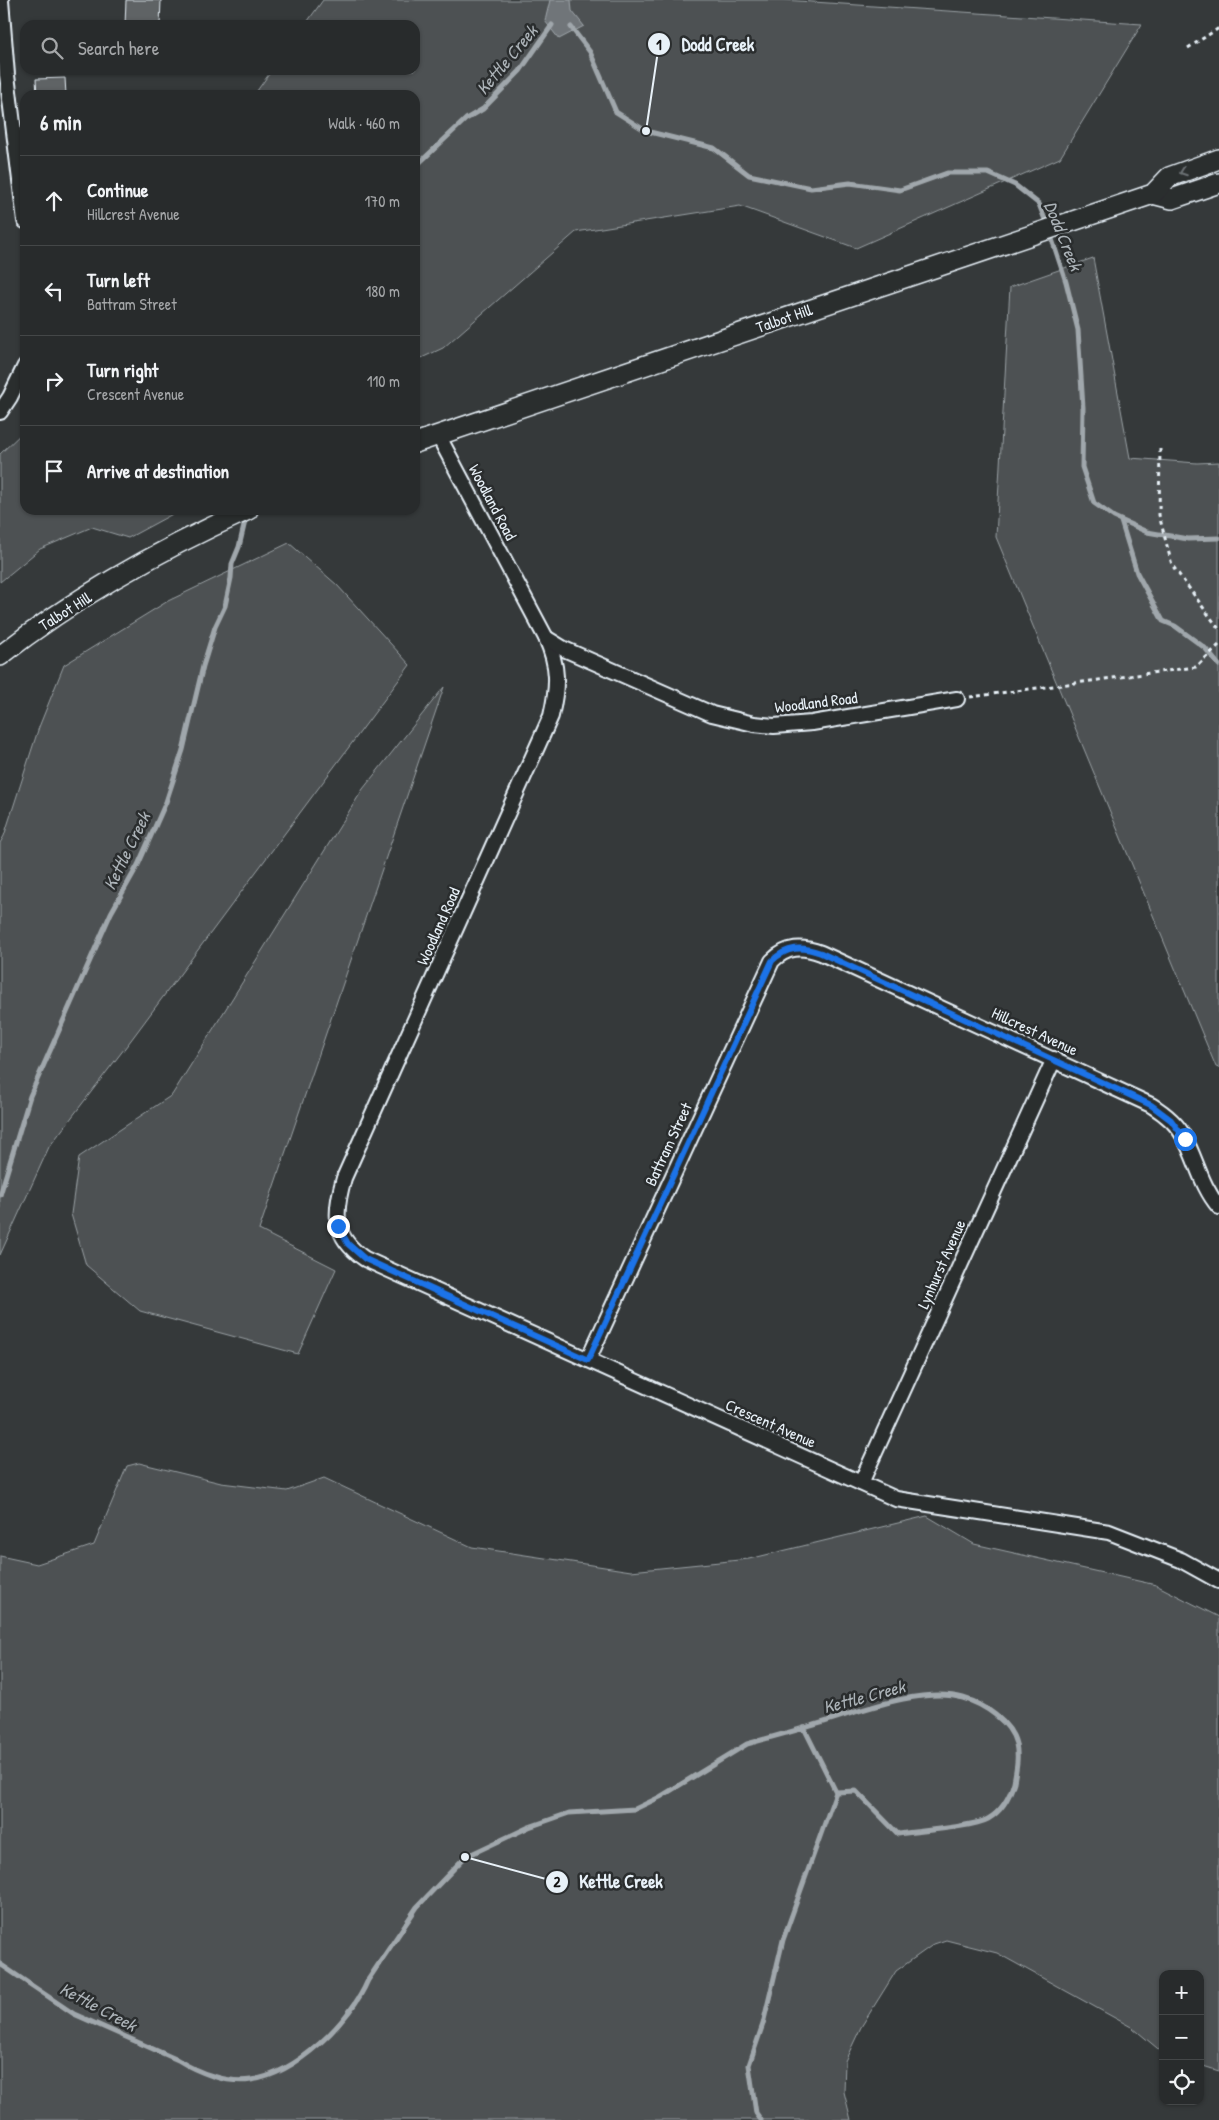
<!DOCTYPE html>
<html lang="en">
<head>
<meta charset="utf-8">
<style>
	:root { --surface:#282b2c; --page:#303334; --text:#f1f3f6; --muted:#a5a7a9; --line:#444748 }
	body { margin:0; font-family:"Patrick Hand",sans-serif; background:var(--page); color:var(--text) }
	.controls { position:absolute; right:15px; bottom:15px; display:grid; overflow:hidden; border-radius:10px; box-shadow:0 1px 4px #0004 }
	.controls button { width:45px; height:45px; display:grid; place-items:center; padding:0; border:0; border-bottom:1px solid var(--line); background:var(--surface); color:var(--text); font:25px sans-serif }
	.stop { position:absolute; width:15px; height:15px; margin:-11px; border:4px solid #1a73e8; border-radius:50%; background:#fff }
	.stop.end { background:#1a73e8; border-color:#fff; box-shadow:0 1px 5px #0008 }
	.list { margin:0; padding:0; list-style:none }
	h2 { display:flex; justify-content:space-between; align-items:center; height:65px; margin:0; padding:0 20px; font-size:21px }
	h2 small { font-size:16px; font-weight:400; color:var(--muted) }
	.list li { display:grid; grid-template-columns:32px 1fr auto; gap:15px; align-items:center; box-sizing:border-box; height:90px; padding:0 20px; border-top:1px solid var(--line) }
	.list b { display:block; font-size:19px; white-space:nowrap }
	.list p { margin:0; font-size:16px; white-space:nowrap; color:var(--muted) }
	.list em { font-size:16px; font-style:normal; color:var(--muted) }
	.icon { flex:none; width:28px; height:28px; fill:none; stroke:currentColor; stroke-width:2; stroke-linecap:round; stroke-linejoin:round }
	.map { position:relative; flex:none; width:1219px; height:2120px; overflow:hidden }
	.search { position:absolute; background:var(--surface); box-shadow:0 1px 4px #0004; left:20px; top:20px; width:400px; height:55px; display:flex; align-items:center; gap:12px; box-sizing:border-box; padding:0 18px; border-radius:15px; color:var(--muted); font-size:19px }
	.panel { position:absolute; background:var(--surface); box-shadow:0 1px 4px #0004; left:20px; top:90px; width:400px; height:425px; border-radius:15px }
	.map>svg:first-child { display:block }
	.green { fill:#4d5152; stroke:#9aa1a5 }
	.water { fill:#707579; stroke:#a0a7ac }
	.lines { fill:none; stroke-linecap:round; stroke-linejoin:round }
	.stream { stroke:#a0a7ac; stroke-width:5 }
	.building { fill:#5f6365; stroke:#e8f1f8 }
	.street-casing { stroke:#e8f1f8; stroke-width:18 }
	.secondary-casing { stroke:#e8f1f8; stroke-width:22 }
	.path { stroke:#e8f1f8; stroke-width:3; stroke-dasharray:4 4; stroke-linecap:butt }
	.street { stroke:#2a2d2e; stroke-width:14 }
	.secondary { stroke:#2a2d2e; stroke-width:19 }
	.oneway { stroke:#6c7275 }
	.route { stroke:#1a73e8; stroke-width:6 }
	.labels { text-anchor:middle; stroke-width:5; stroke-linejoin:round; paint-order:stroke }
	.street-label { font-size:16px; fill:#e8f1f8; stroke:#2a2d2e }
	.water-label { font-size:18px; font-style:italic; fill:#acb3b8; stroke:#2a2d2e }
	.leader { fill:none; stroke:#e8f1f8; stroke-width:2 }
	.callout-dot { fill:#e8f1f8; stroke:#2a2d2e; stroke-width:2 }
	.mark-label { font-size:15px; text-anchor:middle; font-weight:bold; fill:#111 }
	.callout-label { font-size:18px; text-anchor:middle; font-weight:bold; fill:#e8f1f8; stroke:#2a2d2e; stroke-width:5; stroke-linejoin:round; paint-order:stroke }
</style>
</head>
<body>
<div class="map">
<svg width="1219" height="2120" viewBox="0 0 1219 2120">
	<rect width="100%" height="100%" fill="#35393a"/>
	<filter id="ink" filterUnits="userSpaceOnUse"><feTurbulence type="fractalNoise" baseFrequency=".02" numOctaves="2"/><feDisplacementMap in="SourceGraphic" scale="10" xChannelSelector="R" yChannelSelector="G"/><feConvolveMatrix kernelMatrix="1 2 1 2 8 2 1 2 1" color-interpolation-filters="sRGB"/></filter>
	<g filter="url(#ink)">
		<!-- green -->
		<g class="green">
			<path d="M323,0h460l359,24 -82,134 -204,90 -116,-42 -164,26 -133,116 -28,13v-266h-161l18,-25h143v-45h-110z"/>
			<path d="M1093,258l37,200 67,5 22,-1v606l-3,-1 -220,-530 14,-250z"/>
			<path d="M25,430v80h155l-52,28 -36,-11 -52,22 -40,33v-128z"/>
			<path d="M289,543l48,42 73,80 -279,375 -82,107 -49,108v-412l4,-7 35,-109 25,-62 104,-64z"/>
			<path d="M444,687l-185,543 77,39 -38,85 -158,-43 -54,-46 -15,-51 8,-57 93,-62 191,-306z"/>
			<path d="M139,1463l82,20 66,8 37,-13 148,69 159,24 118,-12 178,-43 47,28 182,41 63,32v454l-19,-6v-91h-37v79l-30,-25 -136,-75 -51,-13 -12,4 -38,27 -35,56 -16,34 -1,31 7,28h-851v-564l37,8 57,-19 33,-79z"/>
		</g>
		<!-- water -->
		<path class="water" d="M550,0h21l1,11 12,15 -25,13 -14,-18z"/>
		<g class="lines">
			<!-- stream -->
			<g class="stream">
				<path d="M571,27l19,25 26,60 30,19 68,17 35,27 62,13 39,-5 50,7 47,-17h41l27,12 24,19 8,21"/>
				<path d="M415,167l51,-48 17,-10 37,-38 32,-46"/>
				<path d="M1050,233l16,49 12,48 5,78 -1,59 12,36 20,14 33,15 41,7 31,-1"/>
				<path d="M1121,521l16,52 26,48 12,5 30,22 14,17"/>
				<path d="M0,1195l30,-99 81,-183 27,-48 28,-63 17,-52 20,-84 12,-39 10,-21 6,-28 1,-14 7,-17 7,-30"/>
				<path d="M804,1728c44,-12 116,-43 159,-30 21,6 48,24 53,46 3,13 0,26 -2,38 -4,14 -12,29 -26,37 -14,8 -70,12 -90,15l-42,-43 -20,1"/>
				<path d="M0,1964l74,50 104,46c19,12 49,24 73,20 45,-6 100,-59 117,-100l49,-73 48,-50 64,-30 40,-14 66,-4 25,-12 87,-53 57,-16 32,64 -53,148 -20,84 -14,41 7,48 5,7"/>
			</g>
		</g>
		<!-- building -->
		<g class="building">
			<path d="M126,0h35l-1,25h-35z"/>
			<path d="M65,78l1,17h-29l-1,-16z"/>
		</g>
		<g class="lines">
			<!-- street casing -->
			<g class="street-casing">
				<g id="street">
					<path d="M1,0l6,75 18,146"/>
					<path d="M0,412l10,-15 15,-31"/>
					<path d="M438,435l108,203c13,29 12,48 5,78l-207,462c-10,34 -12,59 21,81l531,240 213,33 72,28 38,21"/>
					<path d="M546,638l18,11 148,65 42,10 20,2 38,-3 145,-24"/>
					<path d="M588,1360l184,-399c15,-15 30,-15 49,-8l330,152c13,8 26,18 33,32 13,24 17,49 35,70"/>
					<path d="M861,1483l193,-424"/>
				</g>
			</g>
			<!-- secondary casing -->
			<g class="secondary-casing">
				<g id="secondary">
					<path d="M1153,194l19,5 47,-16"/>
					<path d="M415,443l738,-249 16,-17 50,-18"/>
					<path d="M0,656c74,-58 161,-107 248,-146"/>
				</g>
			</g>
			<!-- path -->
			<g class="path">
				<path d="M1188,48l31,-20"/>
				<path d="M1160,449l-1,66 13,50 47,64"/>
				<path d="M970,697l226,-30 23,-22"/>
			</g>
			<!-- street -->
			<use href="#street" class="street"/>
			<!-- secondary -->
			<use href="#secondary" class="secondary"/>
		</g>
		<!-- one-way arrows -->
		<defs><path id="oneway-chevron" d="M-2-3.5L2.5 0L-2 3.5" fill="none" stroke-width="1.6" stroke-linecap="round" stroke-linejoin="round" transform="scale(1.25)"/></defs>
		<use class="oneway" href="#oneway-chevron" transform="translate(1183 172) rotate(160)"/>
	</g>
	<g class="lines" filter="url(#ink)">
		<!-- route -->
		<path class="route" d="M338,1226l10,18 17,15 223,101 184,-399c15,-15 30,-15 49,-8l330,152 20,15 14,19"/>
	</g>
	<g class="labels">
		<!-- street labels -->
		<g class="street-label">
			<text transform="translate(784 318) rotate(-19)" y="6">Talbot Hill</text>
			<text transform="translate(493 502) rotate(62)" y="6">Woodland Road</text>
			<text transform="translate(65 611) rotate(-32)" y="6">Talbot Hill</text>
			<text transform="translate(816 702) rotate(-7)" y="6">Woodland Road</text>
			<text transform="translate(438 926) rotate(-66)" y="6">Woodland Road</text>
			<text transform="translate(1035 1031) rotate(25)" y="6">Hillcrest Avenue</text>
			<text transform="translate(668 1144) rotate(-65)" y="6">Battram Street</text>
			<text transform="translate(941 1264) rotate(-66)" y="6">Lynhurst Avenue</text>
			<text transform="translate(771 1423) rotate(24)" y="6">Crescent Avenue</text>
		</g>
		<!-- water labels -->
		<g class="water-label">
			<text transform="translate(507 60) rotate(-50)" y="6">Kettle Creek</text>
			<text transform="translate(1063 236) rotate(68)" y="6">Dodd Creek</text>
			<text transform="translate(127 851) rotate(-64)" y="6">Kettle Creek</text>
			<text transform="translate(864 1697) rotate(-15)" y="6">Kettle Creek</text>
			<text transform="translate(98 2007) rotate(28)" y="6">Kettle Creek</text>
		</g>
	</g>
	<!-- callouts -->
	<path class="leader" d="M646 131L659 44M465 1857L557 1882"/>
	<g class="callout-dot">
		<circle cx="646" cy="131" r="5"/>
		<circle cx="465" cy="1857" r="5"/>
		<circle cx="659" cy="44" r="12"/>
		<circle cx="557" cy="1882" r="12"/>
	</g>
	<g class="mark-label">
		<text x="659" y="50">1</text>
		<text x="557" y="1887">2</text>
	</g>
	<g class="callout-label">
		<text x="718" y="51">Dodd Creek</text>
		<text x="621" y="1888">Kettle Creek</text>
	</g>
</svg>
<div class="controls">
<button>+</button>
<button>−</button>
<button><svg class="icon" aria-label="locate" viewBox="0 0 24 24"><circle cx="12" cy="12" r="6"/><path d="M12 2v4M12 18v4M2 12h4M18 12h4"/></svg></button>
</div>
<div class="stop" style="left:1185px;top:1139px"></div>
<div class="stop end" style="left:338px;top:1226px"></div>
<div class="search"><svg class="icon" aria-label="search" viewBox="0 0 24 24"><circle cx="10" cy="10" r="6"/><path d="M15 15l6 6"/></svg>Search here</div>
<section class="panel">
<h2>6 min<small>Walk · 460 m</small></h2>
<ul class="list">
<li><svg class="icon" aria-label="ahead" viewBox="0 0 24 24"><path d="M12 20V5M6 11l6-6 6 6"/></svg><div><b>Continue</b><p>Hillcrest Avenue</p></div><em>170 m</em></li>
<li><svg class="icon" aria-label="left" viewBox="0 0 24 24"><path d="M17 20v-9H6M10 6l-5 5 5 5"/></svg><div><b>Turn left</b><p>Battram Street</p></div><em>180 m</em></li>
<li><svg class="icon" aria-label="right" viewBox="0 0 24 24"><path d="M7 20v-9h11M14 6l5 5-5 5"/></svg><div><b>Turn right</b><p>Crescent Avenue</p></div><em>110 m</em></li>
<li><svg class="icon" aria-label="arrive" viewBox="0 0 24 24"><path d="M6 21V4h12l-3 4 3 4H6"/></svg><div><b>Arrive at destination</b></div></li>
</ul>
</section>
</div>
</body>
</html>
